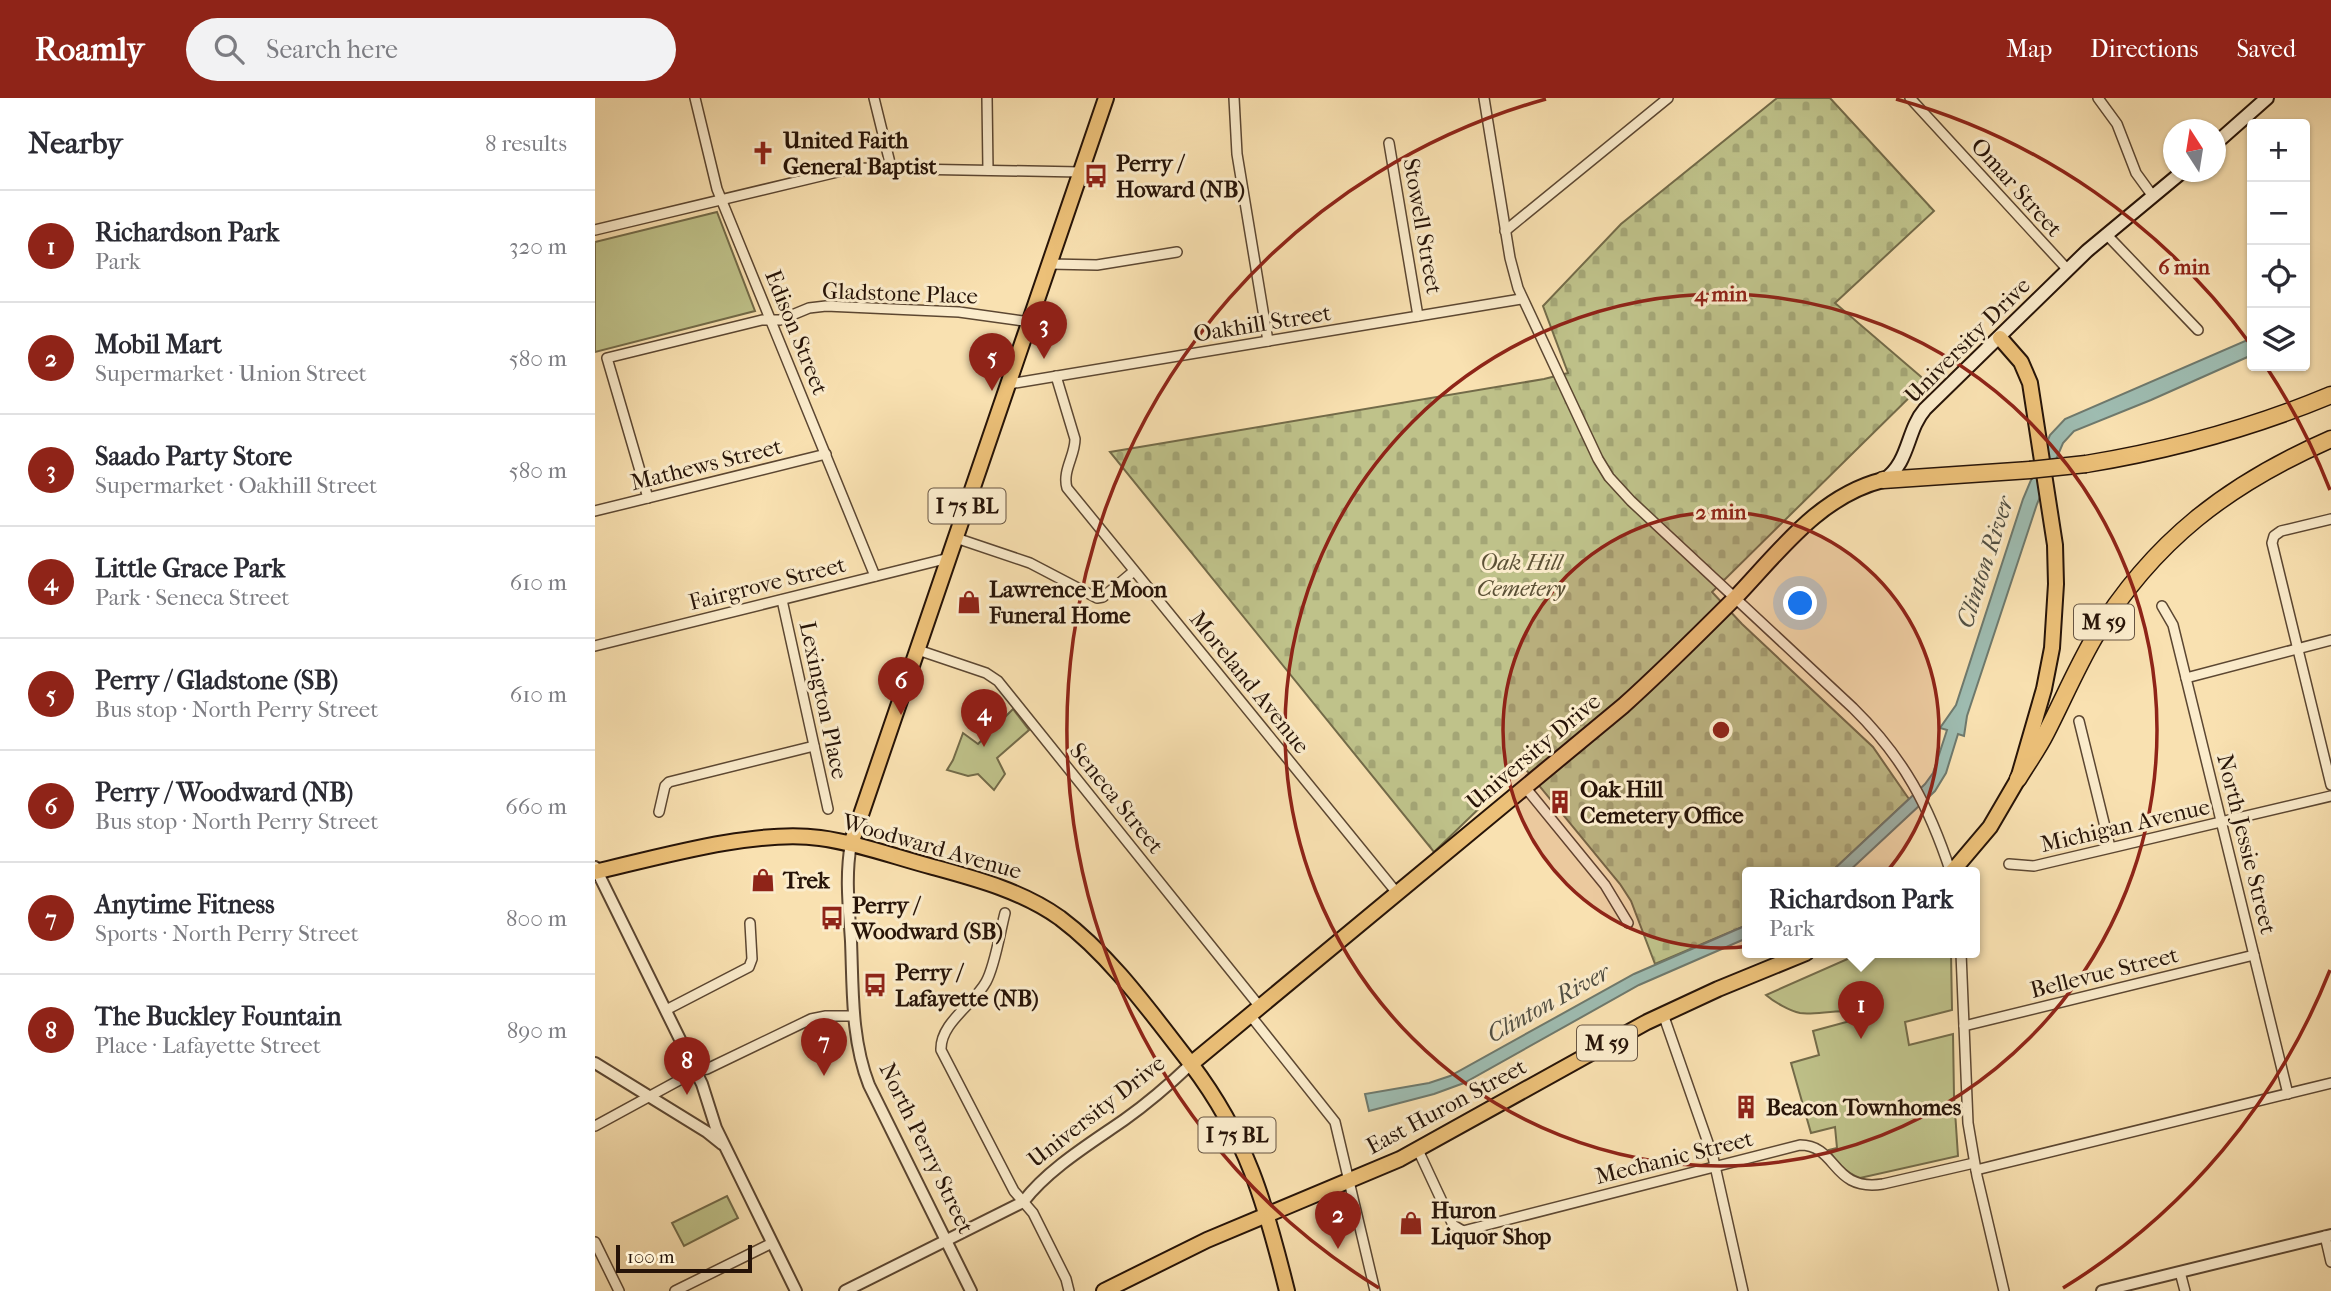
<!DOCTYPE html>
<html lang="en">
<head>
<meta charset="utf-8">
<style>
	:root { --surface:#fff; --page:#f2f2f3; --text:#2b2b33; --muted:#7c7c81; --line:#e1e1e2; --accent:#8f2418 }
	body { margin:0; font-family:"IM FELL French Canon",serif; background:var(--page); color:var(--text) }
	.controls { position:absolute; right:21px; top:21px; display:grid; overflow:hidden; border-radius:7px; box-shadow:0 2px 5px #0004 }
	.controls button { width:63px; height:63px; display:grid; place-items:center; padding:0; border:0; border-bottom:2px solid var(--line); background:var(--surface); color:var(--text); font:35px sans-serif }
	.compass { position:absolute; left:1568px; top:21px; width:63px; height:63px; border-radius:50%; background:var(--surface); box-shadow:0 2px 5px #0004; rotate:348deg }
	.scale { position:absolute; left:21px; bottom:18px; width:136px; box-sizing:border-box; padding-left:7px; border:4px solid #271408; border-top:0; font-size:19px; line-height:24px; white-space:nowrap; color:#271408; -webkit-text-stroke:5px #fbeccc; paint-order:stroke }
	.you { position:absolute; left:1206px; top:506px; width:24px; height:24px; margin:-18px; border:5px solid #fff; border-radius:50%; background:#1a73e8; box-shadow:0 0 0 10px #1a73e833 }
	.badge { display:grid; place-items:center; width:46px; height:46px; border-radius:50%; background:var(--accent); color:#fff; font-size:23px; font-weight:700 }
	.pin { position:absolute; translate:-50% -58px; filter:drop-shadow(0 2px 4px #0008) }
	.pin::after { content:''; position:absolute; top:37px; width:24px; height:21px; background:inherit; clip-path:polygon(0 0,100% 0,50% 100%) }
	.popup { position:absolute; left:1147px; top:769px; width:238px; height:91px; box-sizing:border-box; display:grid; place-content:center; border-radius:7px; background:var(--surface); filter:drop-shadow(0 2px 5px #0005); font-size:23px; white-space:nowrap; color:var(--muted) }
	.popup b { font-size:26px; color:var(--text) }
	.popup::after { content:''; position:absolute; left:50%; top:100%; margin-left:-14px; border:14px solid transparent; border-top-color:var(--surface) }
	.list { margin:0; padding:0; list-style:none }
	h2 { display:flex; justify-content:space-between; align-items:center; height:91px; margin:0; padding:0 28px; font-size:30px }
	h2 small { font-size:23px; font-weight:400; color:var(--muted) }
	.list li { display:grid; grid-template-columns:46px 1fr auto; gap:21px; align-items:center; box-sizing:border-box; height:112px; padding:0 28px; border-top:2px solid var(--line) }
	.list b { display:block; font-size:26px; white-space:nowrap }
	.list p { margin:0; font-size:23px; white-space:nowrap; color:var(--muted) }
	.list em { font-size:23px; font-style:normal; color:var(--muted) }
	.icon { flex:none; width:38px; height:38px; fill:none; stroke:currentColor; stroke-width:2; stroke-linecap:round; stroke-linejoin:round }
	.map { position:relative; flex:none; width:1736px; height:1193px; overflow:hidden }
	header { display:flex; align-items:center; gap:42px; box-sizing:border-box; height:98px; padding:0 35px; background:var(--accent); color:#fff }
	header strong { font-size:33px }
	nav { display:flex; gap:38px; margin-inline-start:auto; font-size:24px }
	.search { width:490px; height:63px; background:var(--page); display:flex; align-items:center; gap:18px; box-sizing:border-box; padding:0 24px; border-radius:38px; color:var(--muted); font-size:26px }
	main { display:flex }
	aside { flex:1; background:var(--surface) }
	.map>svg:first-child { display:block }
	.cemetery { fill:url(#cemetery-stones); stroke:#736b49; stroke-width:2 }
	.green { fill:#bfc28a; stroke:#736b49; stroke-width:2 }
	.water { fill:#9ebcb1; stroke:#6e796d; stroke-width:2 }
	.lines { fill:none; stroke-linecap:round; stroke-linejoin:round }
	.minor-casing { stroke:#5c4732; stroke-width:12 }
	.tertiary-casing { stroke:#5c4732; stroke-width:14 }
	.secondary-casing { stroke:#271408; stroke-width:16 }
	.primary-casing { stroke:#271408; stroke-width:18 }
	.trunk-casing { stroke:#271408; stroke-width:18 }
	.motorway-casing { stroke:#271408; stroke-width:19 }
	.minor { stroke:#fbeccc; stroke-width:9 }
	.tertiary { stroke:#fbeccc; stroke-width:10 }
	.secondary { stroke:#fbeccc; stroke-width:12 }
	.primary { stroke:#ecc078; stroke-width:14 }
	.trunk { stroke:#ecc078; stroke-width:14 }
	.motorway { stroke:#ecc078; stroke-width:16 }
	.motorway-bridge-casing { stroke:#271408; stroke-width:19; stroke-linecap:butt }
	.motorway-bridge { stroke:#ecc078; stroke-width:16 }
	.ring { fill:none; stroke:#8f2418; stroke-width:3.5 }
	.labels { text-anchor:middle; stroke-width:6; stroke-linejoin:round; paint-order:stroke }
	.shield { fill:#fbeccc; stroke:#675543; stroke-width:2 }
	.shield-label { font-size:21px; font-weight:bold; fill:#271408 }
	.poi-label { font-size:23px; font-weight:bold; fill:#271408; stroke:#fbeccc; text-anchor:start }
	.street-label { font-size:23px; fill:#271408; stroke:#fbeccc }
	.park-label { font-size:23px; font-style:italic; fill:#5c5136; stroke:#fbeccc }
	.water-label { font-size:24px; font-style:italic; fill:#514f43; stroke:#fbeccc }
	.centre { fill:#8f2418; stroke:#fbeccc; stroke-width:3.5 }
	.ring-label { font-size:21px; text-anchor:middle; font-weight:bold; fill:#8f2418; stroke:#fbeccc; stroke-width:6; stroke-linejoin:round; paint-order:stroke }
</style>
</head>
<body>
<header>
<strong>Roamly</strong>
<div class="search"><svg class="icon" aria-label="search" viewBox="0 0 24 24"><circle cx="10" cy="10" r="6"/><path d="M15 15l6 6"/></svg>Search here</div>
<nav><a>Map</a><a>Directions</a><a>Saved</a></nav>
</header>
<main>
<aside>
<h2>Nearby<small>8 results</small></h2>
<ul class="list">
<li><span class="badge">1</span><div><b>Richardson Park</b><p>Park</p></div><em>320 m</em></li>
<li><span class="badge">2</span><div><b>Mobil Mart</b><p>Supermarket · Union Street</p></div><em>580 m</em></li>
<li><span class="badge">3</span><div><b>Saado Party Store</b><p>Supermarket · Oakhill Street</p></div><em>580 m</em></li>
<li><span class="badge">4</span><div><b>Little Grace Park</b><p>Park · Seneca Street</p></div><em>610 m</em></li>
<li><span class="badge">5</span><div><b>Perry / Gladstone (SB)</b><p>Bus stop · North Perry Street</p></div><em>610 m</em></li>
<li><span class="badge">6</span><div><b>Perry / Woodward (NB)</b><p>Bus stop · North Perry Street</p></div><em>660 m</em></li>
<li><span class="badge">7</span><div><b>Anytime Fitness</b><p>Sports · North Perry Street</p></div><em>800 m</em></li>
<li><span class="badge">8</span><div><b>The Buckley Fountain</b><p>Place · Lafayette Street</p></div><em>890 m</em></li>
</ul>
</aside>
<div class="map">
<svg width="1736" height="1193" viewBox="0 0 1736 1193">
	<defs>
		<pattern id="cemetery-stones" width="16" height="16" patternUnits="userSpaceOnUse" patternTransform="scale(1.75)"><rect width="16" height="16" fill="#bfc28a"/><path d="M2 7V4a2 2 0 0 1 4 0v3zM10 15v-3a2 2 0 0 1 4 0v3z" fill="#a4a676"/></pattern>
	</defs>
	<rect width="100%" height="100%" fill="#f9e1b1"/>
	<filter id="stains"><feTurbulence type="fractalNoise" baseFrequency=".00286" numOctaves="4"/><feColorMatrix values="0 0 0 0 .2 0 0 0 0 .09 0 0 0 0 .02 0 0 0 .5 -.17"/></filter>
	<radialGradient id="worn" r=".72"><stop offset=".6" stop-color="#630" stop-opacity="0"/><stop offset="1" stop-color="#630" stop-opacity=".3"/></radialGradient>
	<!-- cemetery -->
	<path class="cemetery" d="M1182,0h53l104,113 -99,92 91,78 -214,211 30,32 131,123 36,52 -79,74h-83v52l-92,39 -24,-63 -11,-17 -97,-118 -89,86 -324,-400 434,-73 24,-6 -25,-67 78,-82z"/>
	<!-- green -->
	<g class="green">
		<path d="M122,114l38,99 -160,41v-110z"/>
		<path d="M418,611l16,21 -32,28 8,16 -11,16 -16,-16 -10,2 -21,-6 6,-10 10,-27 15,11z"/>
		<path d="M1266,855h90l1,57 -47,12 4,23 44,-11 1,62 4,60 -98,22c-15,-6 -23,-15 -31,-28l8,-2 -2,-21 -24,6 -20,-70 28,-8 -6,-24 52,-14c-13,-12 -48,-1 -65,-4 -10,-2 -26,-11 -34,-18z"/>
		<path d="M132,1098l11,22 -54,28 -12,-23z"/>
	</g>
	<!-- water -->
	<g class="water">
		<path d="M1657,240v17l-101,45 -77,31 -11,12 -26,61 -70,212 -3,20 -6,-2 -12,39 -11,18 -88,82h-17l95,-89 8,-11 14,-43 -7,-2 16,-23 67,-206 27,-64 15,-16z"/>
		<path d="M1152,827v13l-108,47 -175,98 -30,11 -65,17 -4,-17 64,-11 21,-7 184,-102z"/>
	</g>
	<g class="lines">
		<!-- minor casing -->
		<g class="minor-casing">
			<g id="minor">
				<path d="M100,0l22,91 158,387"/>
				<path d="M279,0l17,69"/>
				<path d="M392,0l1,72"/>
				<path d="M639,0l3,56 31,187"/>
				<path d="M889,0l26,160 8,30 80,171 11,18 22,24 222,207c51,50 76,98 98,165"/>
				<path d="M1315,0l158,172"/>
				<path d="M1503,0l19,26 19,49 16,22"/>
				<path d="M794,45l29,173"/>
				<path d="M0,132l259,-62 226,4"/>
				<path d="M910,133l163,-133"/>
				<path d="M1511,136l92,96"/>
				<path d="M455,166l47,1 80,-13"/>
				<path d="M461,278l19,63c0,17 -13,32 -8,49l330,405"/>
				<path d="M414,286l512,-85"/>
				<path d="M53,400l-41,-140 155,-38h18l29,-12 17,-2 133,6 71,10"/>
				<path d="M0,413l231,-57"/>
				<path d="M1736,421l-50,12 -7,5 -2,7 59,242"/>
				<path d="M361,440l74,25 67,35 6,-1 31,-26"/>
				<path d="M187,502l46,209"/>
				<path d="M1567,508l11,19 115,469"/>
				<path d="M0,548l354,-88"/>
				<path d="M323,552l68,23 12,8 262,326"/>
				<path d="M1591,580l145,-38"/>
				<path d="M1484,623l31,126"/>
				<path d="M930,689l80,98 23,38"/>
				<path d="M64,714l6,-26 4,-4 145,-36"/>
				<path d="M1414,766l25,2 297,-70"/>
				<path d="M410,815c-5,19 -10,53 -19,69 -12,22 -46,41 -45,68l73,141 19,22 33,66 3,12"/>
				<path d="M1366,855l7,170 9,53 27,115"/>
				<path d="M71,912l83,-43 3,-8 -2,-36"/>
				<path d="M1068,916l50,143 30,134"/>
				<path d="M655,917l85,107 40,169"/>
				<path d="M1369,928l290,-71"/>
				<path d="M0,1028l101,-55 11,-2 104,-50 15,-3h28"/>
				<path d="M823,1052l35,75 10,6 337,-86c38,0 31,47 83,39l91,-21"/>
				<path d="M1381,1072l355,-87"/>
				<path d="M1730,1138l6,26"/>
				<path d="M0,1144l24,49"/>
				<path d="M1585,1174l5,19"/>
				<path d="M80,1193l97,-48"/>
			</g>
		</g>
		<!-- tertiary casing -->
		<g class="tertiary-casing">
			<g id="tertiary">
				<path d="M256,746c-6,32 -2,65 0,97 2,48 0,98 18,144l102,206"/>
				<path d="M0,769l107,217 14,44 80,163"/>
				<path d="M0,965l112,69 15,12"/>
				<path d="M250,1193l178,-89c25,-33 68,-59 101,-82 24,-17 46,-36 67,-56"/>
				<path d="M1507,1193l229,-56"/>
			</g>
		</g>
		<!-- secondary casing -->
		<g class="secondary-casing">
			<g id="secondary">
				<path d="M1620,46l52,-46"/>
				<path d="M1289,382c26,-18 22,-49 41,-71l162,-158 95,-79"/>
			</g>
		</g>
		<!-- primary casing -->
		<g class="primary-casing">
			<g id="primary">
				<path d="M256,746l255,-746"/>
				<path d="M596,966c56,74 74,138 96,227"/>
			</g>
		</g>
		<!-- trunk casing -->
		<g class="trunk-casing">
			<g id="trunk">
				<path d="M0,774c64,-15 161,-43 225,-34 38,5 75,19 113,29 44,12 89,24 127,51 52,39 91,95 131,146l432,-358c39,-35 75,-71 112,-108 44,-46 84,-102 148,-118"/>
				<path d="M1356,775l39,-46 28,-48 26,-90 8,-41 4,-64 -1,-39 -25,-162 -9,-21 -21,-24"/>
				<path d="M509,1193l103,-51 193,-81 247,-137 71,-33 88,-36"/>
			</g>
		</g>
		<!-- motorway casing -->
		<g class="motorway-casing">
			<g id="motorway">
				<path d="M1491,366c85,-14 166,-36 245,-69"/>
				<path d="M1288,382l147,-10"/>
				<path d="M1423,681c9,-15 20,-30 28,-46 16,-31 30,-64 48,-95 59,-97 134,-154 237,-199"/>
			</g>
		</g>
		<!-- minor -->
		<use href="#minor" class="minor"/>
		<!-- tertiary -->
		<use href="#tertiary" class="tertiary"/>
		<!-- secondary -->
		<use href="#secondary" class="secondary"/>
		<!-- primary -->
		<use href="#primary" class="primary"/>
		<!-- trunk -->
		<use href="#trunk" class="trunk"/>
		<!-- motorway -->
		<use href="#motorway" class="motorway"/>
		<!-- motorway-bridge casing -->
		<g class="motorway-bridge-casing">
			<path id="motorway-bridge" d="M1435,372l56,-6"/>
		</g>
		<!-- motorway-bridge -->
		<use href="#motorway-bridge" class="motorway-bridge"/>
	</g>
	<!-- distance rings -->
	<circle cx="1126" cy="632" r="218" fill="#8f2418" fill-opacity=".12"/>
	<g class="ring">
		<circle cx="1126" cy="632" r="218"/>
		<circle cx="1126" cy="632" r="436"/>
		<path d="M1735 872A655 655 0 0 1 1468 1190M784 1190A655 655 0 0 1 951 1M1301 1A655 655 0 0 1 1656 247M1672 270A655 655 0 0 1 1735 392"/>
	</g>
	<!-- icons -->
	<defs>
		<g id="church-bare" transform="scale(1.89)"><path d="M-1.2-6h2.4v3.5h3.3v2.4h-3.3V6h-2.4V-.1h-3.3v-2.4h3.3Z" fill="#8f2418" stroke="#fbeccc" stroke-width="2.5" paint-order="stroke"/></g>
		<g id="bus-bare" transform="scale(1.89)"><path d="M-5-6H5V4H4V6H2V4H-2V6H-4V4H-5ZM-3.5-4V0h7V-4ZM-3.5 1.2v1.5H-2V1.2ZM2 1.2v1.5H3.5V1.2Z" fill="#8f2418" stroke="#fbeccc" stroke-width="2.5" paint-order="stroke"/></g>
		<g id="shop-bare" transform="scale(1.89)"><path d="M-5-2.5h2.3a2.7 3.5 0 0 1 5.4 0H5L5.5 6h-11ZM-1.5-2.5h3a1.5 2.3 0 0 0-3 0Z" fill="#8f2418" stroke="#fbeccc" stroke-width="2.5" paint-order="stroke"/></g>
		<g id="building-bare" transform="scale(1.89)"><path d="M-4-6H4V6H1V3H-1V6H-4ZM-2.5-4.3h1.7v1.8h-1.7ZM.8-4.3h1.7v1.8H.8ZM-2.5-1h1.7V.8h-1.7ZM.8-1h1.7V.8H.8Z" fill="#8f2418" stroke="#fbeccc" stroke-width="2.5" paint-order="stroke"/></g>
	</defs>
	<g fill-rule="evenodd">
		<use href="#church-bare" x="168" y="55"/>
		<use href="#bus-bare" x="501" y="78"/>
		<use href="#shop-bare" x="374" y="504"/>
		<use href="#building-bare" x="965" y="704"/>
		<use href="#shop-bare" x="168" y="782"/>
		<use href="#bus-bare" x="237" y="820"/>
		<use href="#bus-bare" x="280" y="887"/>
		<use href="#building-bare" x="1151" y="1009"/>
		<use href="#shop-bare" x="816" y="1125"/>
	</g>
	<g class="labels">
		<!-- shield labels -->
		<g class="shield">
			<rect x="333.5" y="390.5" width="77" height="35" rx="5"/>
			<rect x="1479" y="506.5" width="60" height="35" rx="5"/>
			<rect x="982" y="927.5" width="60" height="35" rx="5"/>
			<rect x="603.5" y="1019.5" width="77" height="35" rx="5"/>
		</g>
		<g class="shield-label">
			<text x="372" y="415">I 75 BL</text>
			<text x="1509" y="531">M 59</text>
			<text x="1012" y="952">M 59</text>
			<text x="642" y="1044">I 75 BL</text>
		</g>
		<!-- poi labels -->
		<g class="poi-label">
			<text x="188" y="50">United Faith<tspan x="188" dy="26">General Baptist</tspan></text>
			<text x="521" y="73">Perry /<tspan x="521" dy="26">Howard (NB)</tspan></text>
			<text x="394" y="499">Lawrence E Moon<tspan x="394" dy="26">Funeral Home</tspan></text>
			<text x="985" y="699">Oak Hill<tspan x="985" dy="26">Cemetery Office</tspan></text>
			<text x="188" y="790">Trek</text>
			<text x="257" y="815">Perry /<tspan x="257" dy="26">Woodward (SB)</tspan></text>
			<text x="300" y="882">Perry /<tspan x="300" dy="26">Lafayette (NB)</tspan></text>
			<text x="1171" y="1017">Beacon Townhomes</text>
			<text x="836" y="1120">Huron<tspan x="836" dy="26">Liquor Shop</tspan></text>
		</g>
		<!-- street labels -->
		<g class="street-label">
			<text transform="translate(1422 89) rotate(48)" y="8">Omar Street</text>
			<text transform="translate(828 128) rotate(80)" y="8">Stowell Street</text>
			<text transform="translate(305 195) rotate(2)" y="8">Gladstone Place</text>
			<text transform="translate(667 225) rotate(-9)" y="8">Oakhill Street</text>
			<text transform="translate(202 234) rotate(68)" y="8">Edison Street</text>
			<text transform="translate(1372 242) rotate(-45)" y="8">University Drive</text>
			<text transform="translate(111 366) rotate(-14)" y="8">Mathews Street</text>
			<text transform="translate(172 485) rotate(-14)" y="8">Fairgrove Street</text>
			<text transform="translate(655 584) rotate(51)" y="8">Moreland Avenue</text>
			<text transform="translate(229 602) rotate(78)" y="8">Lexington Place</text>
			<text transform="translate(938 653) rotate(-40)" y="8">University Drive</text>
			<text transform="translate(522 700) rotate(51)" y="8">Seneca Street</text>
			<text transform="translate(1530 727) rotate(-13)" y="8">Michigan Avenue</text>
			<text transform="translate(1652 746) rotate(76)" y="8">North Jessie Street</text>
			<text transform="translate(337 748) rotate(16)" y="8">Woodward Avenue</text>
			<text transform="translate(1509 874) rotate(-14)" y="8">Bellevue Street</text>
			<text transform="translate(851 1008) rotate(-28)" y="8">East Huron Street</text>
			<text transform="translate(501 1013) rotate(-38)" y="8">University Drive</text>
			<text transform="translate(332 1050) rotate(64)" y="8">North Perry Street</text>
			<text transform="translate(1079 1059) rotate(-14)" y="8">Mechanic Street</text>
		</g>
		<!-- park labels -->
		<g class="park-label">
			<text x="926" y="472">Oak Hill<tspan x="926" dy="26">Cemetery</tspan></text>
		</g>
		<!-- water labels -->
		<g class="water-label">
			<text transform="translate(1390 464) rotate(-72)" y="8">Clinton River</text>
			<text transform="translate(953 905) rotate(-29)" y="8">Clinton River</text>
		</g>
	</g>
	<circle cx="1126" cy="632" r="10" class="centre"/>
	<g class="ring-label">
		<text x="1589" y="176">6 min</text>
		<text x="1126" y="203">4 min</text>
		<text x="1126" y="421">2 min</text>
	</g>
	<rect width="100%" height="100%" filter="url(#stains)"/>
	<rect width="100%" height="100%" fill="url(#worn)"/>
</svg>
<div class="controls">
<button>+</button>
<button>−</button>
<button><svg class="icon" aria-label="locate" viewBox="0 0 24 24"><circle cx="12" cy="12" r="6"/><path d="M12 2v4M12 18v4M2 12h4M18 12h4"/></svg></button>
<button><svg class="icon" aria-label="layers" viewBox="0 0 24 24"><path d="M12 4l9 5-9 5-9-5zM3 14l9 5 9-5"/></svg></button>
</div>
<svg class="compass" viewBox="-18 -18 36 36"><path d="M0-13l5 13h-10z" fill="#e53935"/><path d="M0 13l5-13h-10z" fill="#7c7c81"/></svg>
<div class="scale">100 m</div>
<div class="you"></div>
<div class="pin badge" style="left:1266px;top:941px">1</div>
<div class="popup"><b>Richardson Park</b>Park</div>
<div class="pin badge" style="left:743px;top:1151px">2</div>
<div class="pin badge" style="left:449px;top:261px">3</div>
<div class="pin badge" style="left:389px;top:649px">4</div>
<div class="pin badge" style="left:397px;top:293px">5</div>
<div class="pin badge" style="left:306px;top:617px">6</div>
<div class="pin badge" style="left:229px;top:978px">7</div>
<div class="pin badge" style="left:92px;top:997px">8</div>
</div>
</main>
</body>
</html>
